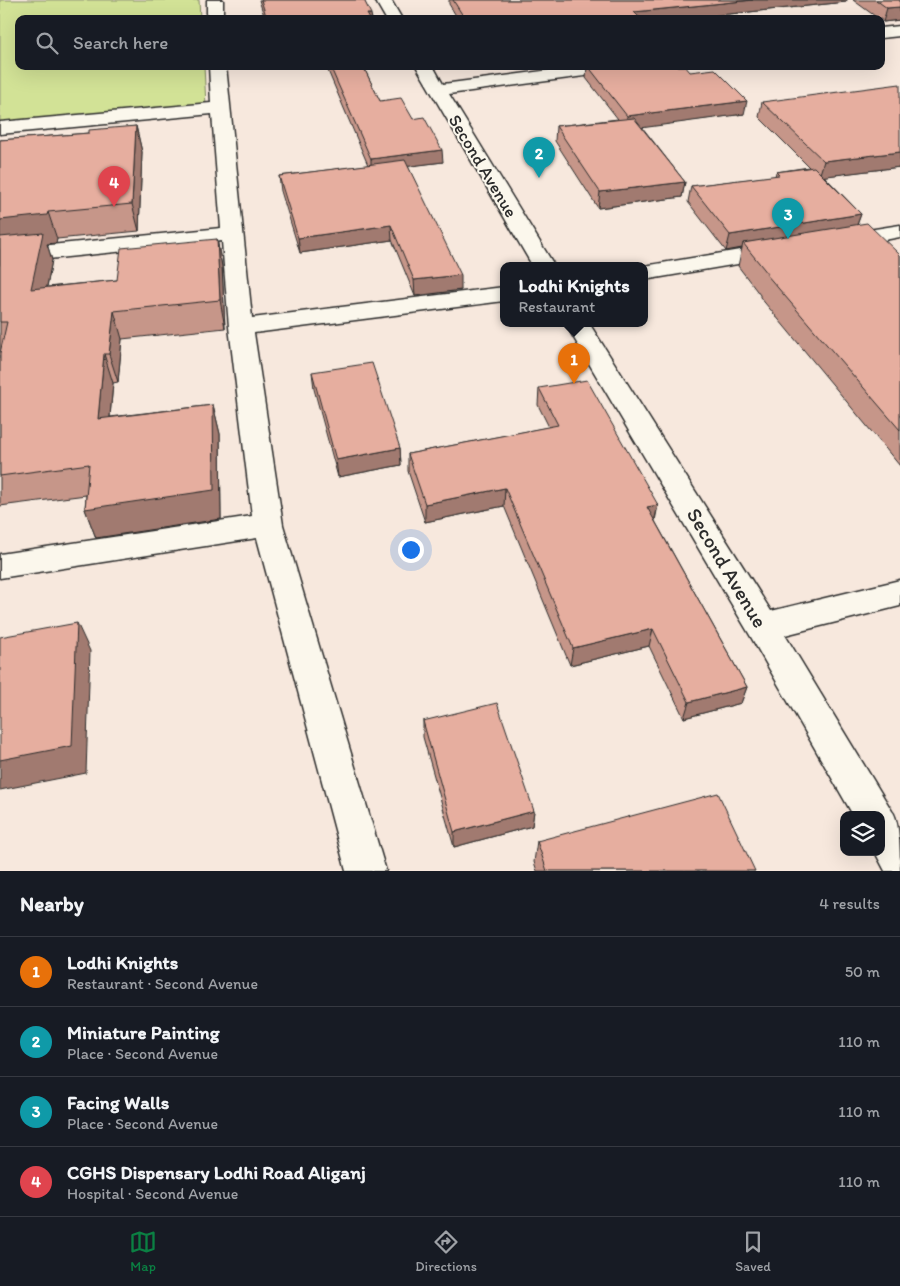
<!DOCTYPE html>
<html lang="en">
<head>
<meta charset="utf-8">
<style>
	:root { --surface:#171b24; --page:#242831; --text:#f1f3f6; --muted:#9ea1a6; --line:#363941; --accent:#0b8043 }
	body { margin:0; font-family:Itim,sans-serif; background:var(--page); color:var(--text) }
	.controls { position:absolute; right:15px; bottom:15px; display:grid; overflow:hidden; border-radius:10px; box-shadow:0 5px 20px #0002 }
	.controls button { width:45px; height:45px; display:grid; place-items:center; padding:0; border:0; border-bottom:1px solid var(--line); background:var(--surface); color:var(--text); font:25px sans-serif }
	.you { position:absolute; left:410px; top:549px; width:18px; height:18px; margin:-12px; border:4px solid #fff; border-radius:50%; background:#1a73e8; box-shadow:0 0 0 8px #1a73e833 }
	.badge { display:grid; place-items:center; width:32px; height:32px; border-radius:50%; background:var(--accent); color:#fff; font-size:16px; font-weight:700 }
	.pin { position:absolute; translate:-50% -41px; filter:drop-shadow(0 1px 2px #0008) }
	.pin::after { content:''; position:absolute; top:26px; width:18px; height:15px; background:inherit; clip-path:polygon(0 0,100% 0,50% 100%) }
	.popup { position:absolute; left:500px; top:262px; width:148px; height:65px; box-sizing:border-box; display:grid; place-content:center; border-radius:10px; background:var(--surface); filter:drop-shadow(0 1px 4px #0005); font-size:16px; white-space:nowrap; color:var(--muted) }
	.popup b { font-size:19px; color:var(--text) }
	.popup::after { content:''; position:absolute; left:50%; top:100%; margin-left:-10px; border:10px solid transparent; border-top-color:var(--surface) }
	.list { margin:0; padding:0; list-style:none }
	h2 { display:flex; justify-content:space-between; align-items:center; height:65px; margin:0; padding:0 20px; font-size:21px }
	h2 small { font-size:16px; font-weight:400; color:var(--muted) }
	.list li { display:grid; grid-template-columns:32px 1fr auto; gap:15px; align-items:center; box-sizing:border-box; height:70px; padding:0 20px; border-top:1px solid var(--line) }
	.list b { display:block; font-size:19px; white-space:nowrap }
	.list p { margin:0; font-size:16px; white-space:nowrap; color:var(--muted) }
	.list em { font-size:16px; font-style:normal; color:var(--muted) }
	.icon { flex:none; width:28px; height:28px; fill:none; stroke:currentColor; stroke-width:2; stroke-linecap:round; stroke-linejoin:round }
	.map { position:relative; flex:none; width:900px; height:871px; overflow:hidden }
	.search { position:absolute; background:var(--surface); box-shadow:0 5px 20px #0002; left:15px; right:15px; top:15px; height:55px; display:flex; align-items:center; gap:12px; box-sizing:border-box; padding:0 18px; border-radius:10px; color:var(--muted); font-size:19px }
	.sheet { height:345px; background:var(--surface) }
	nav { display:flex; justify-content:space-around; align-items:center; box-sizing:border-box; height:70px; border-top:1px solid var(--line); background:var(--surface); font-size:14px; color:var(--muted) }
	nav a { display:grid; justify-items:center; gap:2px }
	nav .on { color:var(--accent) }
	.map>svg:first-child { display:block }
	.green { fill:#d2e296; stroke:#7e8660 }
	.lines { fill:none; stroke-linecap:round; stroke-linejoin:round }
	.minor-casing { stroke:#2b2b2b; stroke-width:3 }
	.minor { fill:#fbf7ec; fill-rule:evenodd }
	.wall { fill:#c69689; stroke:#2b2b2b }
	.shaded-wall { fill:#a17a6f; stroke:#2b2b2b }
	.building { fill:#e6ae9f; stroke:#2b2b2b }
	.labels { text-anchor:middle; stroke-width:4; stroke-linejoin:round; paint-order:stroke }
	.far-street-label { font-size:18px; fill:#2b2b2b; stroke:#fbf7ec }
	.street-label { font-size:21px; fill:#2b2b2b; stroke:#fbf7ec }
</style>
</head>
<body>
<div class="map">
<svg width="900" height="871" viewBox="0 0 900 871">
	<rect width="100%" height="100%" fill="#f7e8dd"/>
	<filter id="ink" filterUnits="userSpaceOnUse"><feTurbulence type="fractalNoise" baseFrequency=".02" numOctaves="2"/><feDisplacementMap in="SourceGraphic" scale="10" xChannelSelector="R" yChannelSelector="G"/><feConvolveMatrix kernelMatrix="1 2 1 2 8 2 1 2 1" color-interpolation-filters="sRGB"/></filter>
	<g filter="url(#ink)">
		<!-- green -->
		<path class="green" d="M0,0h199l1,19h-181v47h185l2,40 -206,19z"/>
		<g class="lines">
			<!-- minor casing -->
			<g class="minor-casing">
				<g id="minor">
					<rect x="207" y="0" width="16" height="19"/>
					<path d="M375,0h16l11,19h-16z"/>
					<path d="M900,26v10l-19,2v-10z"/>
					<path d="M209,66h17l26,252 252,-31v14l-250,32 29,192 103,346h-40l-89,-333 -257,40v-24l252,-38 -23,-189 -7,-86 -222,23v-14l221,-22 -9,-114 -212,20v-12l211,-19z"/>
					<path d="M416,66h17l10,18 138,-18h49l-2,4 -6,1 -173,23 105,171h-22z"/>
					<path d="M900,225v12l-57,11 -8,-2 -3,-5 3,-5 8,-2z"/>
					<path d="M776,244l8,2 3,5 -3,5 -140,24v-14z"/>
					<path d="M565,323h24l182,288 129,-31v26l-115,29 107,176c8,8 8,45 8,60h-15l-10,-19h6v-37h-28l-102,-178z"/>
				</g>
			</g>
			<!-- minor -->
			<use href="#minor" class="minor"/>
		</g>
		<!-- wall -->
		<g class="wall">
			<path d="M259,0h105l8,19h-107z"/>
			<path d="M449,0h398l-1,2 -165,17h-223l-9,-15z"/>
			<path d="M853,0h47v20l-17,2 -2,-2v-1h-2z"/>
			<path d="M326,66h37l17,35 33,18 30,43 -35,4 53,124 -46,6 -23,-56 -92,13 -19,-62 -2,-15 89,-11z"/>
			<path d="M587,66l103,6 54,42 -102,13 43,55 -3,15 -84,11 -43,-67 1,-15 62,-7 -32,-41z"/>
			<path d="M762,102l138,65 -76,9 37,38 -4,11 43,30v211l-140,-169v-2l-22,-29 4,-18 -16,3 -38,-49 3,-16 84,-10 1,-4 33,-5 -50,-50z"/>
			<path d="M136,126l6,26 -3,79 -82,8 -1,4 -9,1 5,16 -5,27 70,-7 100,-41 5,28 3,61 -103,11 -4,43 -5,1 -3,34 103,-12 7,29 1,85 -125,19 -11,-29 1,-14 -86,11v-366l89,-7z"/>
			<path d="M312,372l88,76 1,17 -63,12 -24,-88z"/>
			<path d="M539,388l119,117 -3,16 92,166 -6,16 -57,15 -35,-72 -79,19 -66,-159 -79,16 -17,-51v-17l141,-27 -11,-22z"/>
			<path d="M423,721l111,90 -2,15 -78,21 -31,-110z"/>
			<path d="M537,841l218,30h-218l-3,-9z"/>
		</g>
		<!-- shaded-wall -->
		<g class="shaded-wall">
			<path d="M753,0h94l-1,2 -165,17h-48l1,-7z"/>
			<path d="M900,7v13l-17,2 4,-14z"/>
			<path d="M367,14h4l1,5h-4z"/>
			<path d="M747,101l-3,13 -118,16 1,-14z"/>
			<path d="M136,126l6,26 -3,79 -7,-27z"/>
			<path d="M442,150l1,12 -72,9v-12z"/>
			<path d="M900,152v15l-81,10 5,-16z"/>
			<path d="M685,182l-3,15 -84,11 2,-16z"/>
			<path d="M48,212l9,27 -1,4 -9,1 5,16 -11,57 -41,-68v-29z"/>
			<path d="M861,214l-6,16 -112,13 -1,5 -16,3 4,-16z"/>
			<path d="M391,225l1,15 -92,13 -2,-15z"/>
			<path d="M217,239l5,28 3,61 -5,-28z"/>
			<path d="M461,275v15l-46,6 -1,-16z"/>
			<path d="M114,311l8,28 -4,43 -9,-28z"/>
			<path d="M104,354l9,29 -6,65 -9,-29z"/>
			<path d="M213,405l7,29 1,85 -125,19 -11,-29z"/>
			<path d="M400,448l1,17 -63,12 -2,-17z"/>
			<path d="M505,488l-1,18 -79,16v-18z"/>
			<path d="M658,505l-4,17 -7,-15z"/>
			<path d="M77,623l13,28 -4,122 -86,17v-30z"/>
			<path d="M653,629l-4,17 -79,19 3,-17z"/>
			<path d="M747,687l-6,16 -57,15 5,-16z"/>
			<path d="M534,811l-2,15 -78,21v-15z"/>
		</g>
		<!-- building -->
		<g class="building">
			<path d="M261,0h103l7,14h-4l3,5h-103z"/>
			<path d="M453,0h300l-119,12 7,7h-176z"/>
			<path d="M876,0h24v7l-13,1z"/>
			<path d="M330,66h33l17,35 21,-3 12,21 11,-2 18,33 -71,9z"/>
			<path d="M588,66h97l5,6 25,-3 32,32 -120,15z"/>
			<path d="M900,84v68l-76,9 -62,-59z"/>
			<path d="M634,118l51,64 -85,10 -44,-66z"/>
			<path d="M136,126l-4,78 -84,8 -1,3 -47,5v-80l89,-7v-3z"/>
			<path d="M405,160l56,115 -47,5 -23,-55 -93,13 -19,-62z"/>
			<path d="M814,167l47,47 -131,21 -39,-49 88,-11 -3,-3z"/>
			<path d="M867,223l33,32v175l-134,-156h2l-25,-31z"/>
			<path d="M43,233l-12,56 86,-9 4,-32 96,-9 3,61 -106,11 -5,43h-5l-6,65 115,-14 1,85 -129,19 4,-45 -89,12v-123l7,-31h-7v-85z"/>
			<path d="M372,363l28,85 -64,12 -24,-88z"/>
			<path d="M587,380l71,125 -11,2 100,180 -58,15 -36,-73 -80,19 -68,-160 -80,16 -17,-50 150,-29 -19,-37z"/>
			<path d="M77,623l-5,123 -72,14v-123z"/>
			<path d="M497,703l37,108 -80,21 -31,-111z"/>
			<path d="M718,793l37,78h-208l-10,-30z"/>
		</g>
	</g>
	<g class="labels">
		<!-- far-street labels -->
		<g class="far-street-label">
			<text transform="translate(483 166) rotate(59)" y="6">Second Avenue</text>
		</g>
		<!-- street labels -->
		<g class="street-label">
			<text transform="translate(727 568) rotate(59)" y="7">Second Avenue</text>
		</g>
	</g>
</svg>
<div class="controls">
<button><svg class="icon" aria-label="layers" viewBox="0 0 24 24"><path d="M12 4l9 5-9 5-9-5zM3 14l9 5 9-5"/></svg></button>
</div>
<div class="you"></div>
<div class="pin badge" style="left:574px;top:384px;background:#e8710a">1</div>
<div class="popup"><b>Lodhi Knights</b>Restaurant</div>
<div class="pin badge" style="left:539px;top:178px;background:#0f9aa8">2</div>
<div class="pin badge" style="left:788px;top:239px;background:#0f9aa8">3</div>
<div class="pin badge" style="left:114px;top:207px;background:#e0444e">4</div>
<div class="search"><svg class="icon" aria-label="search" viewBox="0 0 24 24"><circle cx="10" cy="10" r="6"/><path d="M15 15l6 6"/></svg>Search here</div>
</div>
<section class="sheet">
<h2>Nearby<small>4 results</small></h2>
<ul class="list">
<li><span class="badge" style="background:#e8710a">1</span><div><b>Lodhi Knights</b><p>Restaurant · Second Avenue</p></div><em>50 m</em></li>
<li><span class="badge" style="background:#0f9aa8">2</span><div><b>Miniature Painting</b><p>Place · Second Avenue</p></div><em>110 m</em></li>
<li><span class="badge" style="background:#0f9aa8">3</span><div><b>Facing Walls</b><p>Place · Second Avenue</p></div><em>110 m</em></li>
<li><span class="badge" style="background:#e0444e">4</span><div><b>CGHS Dispensary Lodhi Road Aliganj</b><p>Hospital · Second Avenue</p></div><em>110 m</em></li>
</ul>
</section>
<nav>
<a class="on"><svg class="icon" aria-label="map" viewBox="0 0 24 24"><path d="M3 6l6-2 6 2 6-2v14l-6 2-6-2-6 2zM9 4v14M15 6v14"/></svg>Map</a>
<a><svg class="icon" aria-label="directions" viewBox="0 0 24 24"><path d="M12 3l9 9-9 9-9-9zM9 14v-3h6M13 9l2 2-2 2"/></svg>Directions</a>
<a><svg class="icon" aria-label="saved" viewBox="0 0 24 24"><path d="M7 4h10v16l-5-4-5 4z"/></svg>Saved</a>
</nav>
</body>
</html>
